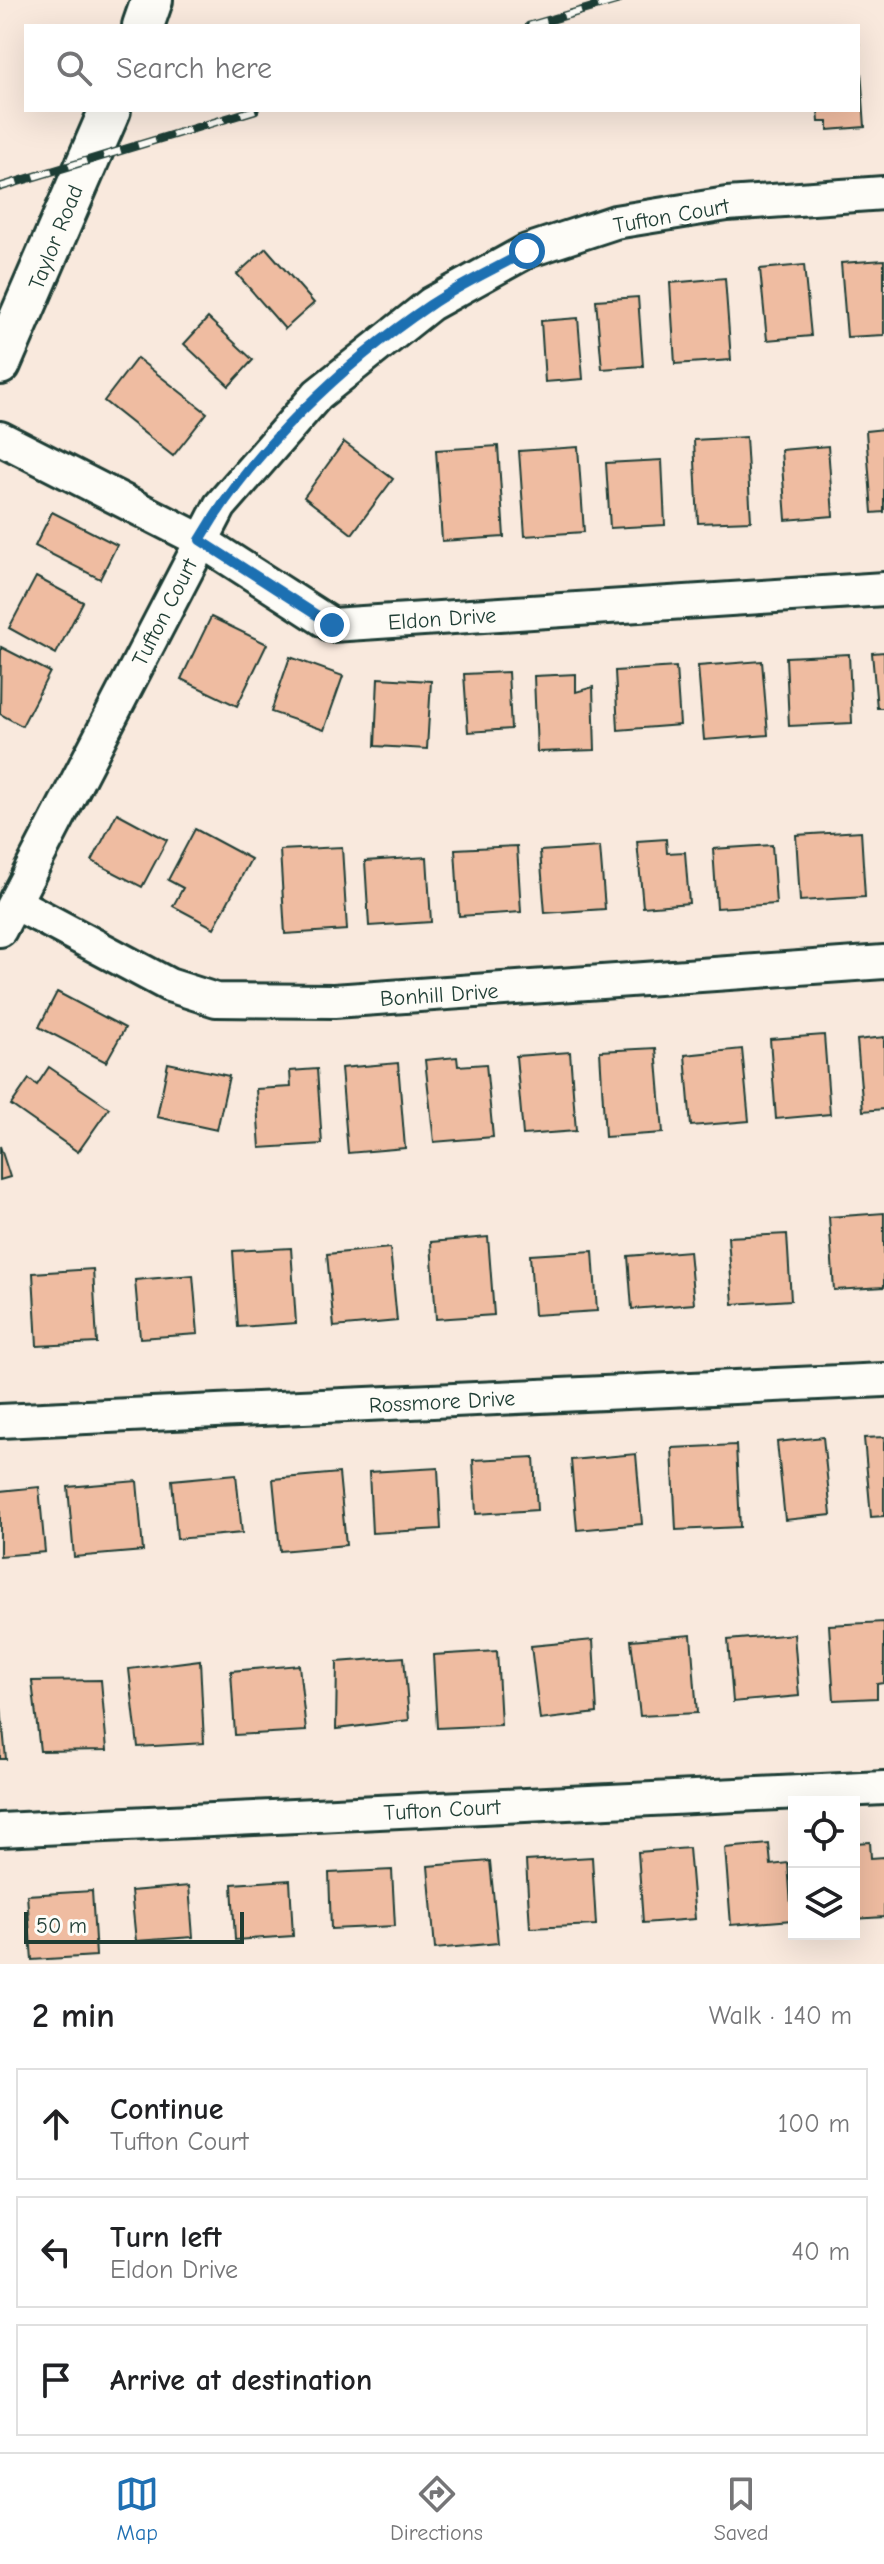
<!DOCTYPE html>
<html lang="en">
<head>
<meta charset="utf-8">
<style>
	:root { --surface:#fff; --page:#f2f2f2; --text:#202124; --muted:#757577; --line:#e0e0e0; --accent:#1f6fb2 }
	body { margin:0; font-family:"Comic Neue",sans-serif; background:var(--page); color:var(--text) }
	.controls { position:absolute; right:24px; bottom:24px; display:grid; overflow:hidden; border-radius:0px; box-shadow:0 8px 32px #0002 }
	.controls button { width:72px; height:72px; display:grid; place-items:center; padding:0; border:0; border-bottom:2px solid var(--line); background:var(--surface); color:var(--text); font:40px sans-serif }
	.scale { position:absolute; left:24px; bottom:20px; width:220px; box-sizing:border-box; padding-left:8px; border:4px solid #1f3d34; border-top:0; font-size:22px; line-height:28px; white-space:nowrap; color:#1f3d34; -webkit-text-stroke:6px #fdfcf7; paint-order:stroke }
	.stop { position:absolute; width:24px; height:24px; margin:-18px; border:6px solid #1f6fb2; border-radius:50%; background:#fff }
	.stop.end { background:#1f6fb2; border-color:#fff; box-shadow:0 2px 8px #0008 }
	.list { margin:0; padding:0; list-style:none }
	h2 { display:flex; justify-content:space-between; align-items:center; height:104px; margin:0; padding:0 32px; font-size:34px }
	h2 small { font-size:26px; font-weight:400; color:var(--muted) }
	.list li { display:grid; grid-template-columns:52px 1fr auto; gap:24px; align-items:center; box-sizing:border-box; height:112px; margin:0 16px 16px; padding:0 16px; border:2px solid var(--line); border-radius:0px }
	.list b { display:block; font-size:30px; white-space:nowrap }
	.list p { margin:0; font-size:26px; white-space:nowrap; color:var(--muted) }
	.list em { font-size:26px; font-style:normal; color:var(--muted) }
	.icon { flex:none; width:44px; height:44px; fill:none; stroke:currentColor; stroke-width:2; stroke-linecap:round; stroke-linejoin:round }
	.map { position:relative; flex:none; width:884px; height:1964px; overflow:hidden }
	.search { position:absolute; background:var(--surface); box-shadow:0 8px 32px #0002; left:24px; right:24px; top:24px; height:88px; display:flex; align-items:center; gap:20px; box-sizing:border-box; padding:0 28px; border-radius:0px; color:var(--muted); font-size:30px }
	.sheet { height:488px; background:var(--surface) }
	nav { display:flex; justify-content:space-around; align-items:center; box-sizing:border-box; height:112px; border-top:2px solid var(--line); background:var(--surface); font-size:22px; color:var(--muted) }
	nav a { display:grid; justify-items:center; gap:4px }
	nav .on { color:var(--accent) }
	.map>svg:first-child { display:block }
	.building { fill:#efbca1; stroke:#1f3d34; stroke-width:2 }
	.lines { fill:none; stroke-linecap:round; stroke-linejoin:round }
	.minor-casing { stroke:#1f3d34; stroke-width:38 }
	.tertiary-casing { stroke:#1f3d34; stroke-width:46 }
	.minor { stroke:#fdfcf7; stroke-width:32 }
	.tertiary { stroke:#fdfcf7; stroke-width:40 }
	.rail-casing { stroke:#1f3d34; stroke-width:9 }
	.rail { stroke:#fdfcf7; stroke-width:6; stroke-dasharray:18; stroke-linecap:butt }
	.route { stroke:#1f6fb2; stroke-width:10 }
	.labels { text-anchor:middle; stroke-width:7; stroke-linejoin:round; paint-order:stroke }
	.street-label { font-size:22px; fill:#1f3d34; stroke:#fdfcf7 }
</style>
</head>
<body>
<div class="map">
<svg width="884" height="1964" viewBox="0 0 884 1964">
	<rect width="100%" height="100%" fill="#f9e9dd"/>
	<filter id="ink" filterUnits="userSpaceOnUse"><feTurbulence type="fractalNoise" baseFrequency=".0125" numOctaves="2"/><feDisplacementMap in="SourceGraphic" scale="16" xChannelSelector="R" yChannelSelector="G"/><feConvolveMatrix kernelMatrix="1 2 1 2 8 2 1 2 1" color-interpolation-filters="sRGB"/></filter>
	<g filter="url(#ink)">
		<!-- building -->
		<g class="building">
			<path d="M859,42l6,85 -37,3v-8h-9l-1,-12h40z"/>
			<path d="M266,248l48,55 -29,26 -48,-55z"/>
			<path d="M884,260v75l-37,2 -6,-74z"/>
			<path d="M804,265l7,71 -44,4 -7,-71z"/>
			<path d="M725,278l6,82 -56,4 -5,-81z"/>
			<path d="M638,297l5,69 -41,3 -6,-69z"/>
			<path d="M208,318l45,42 -24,26 -45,-42z"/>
			<path d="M578,318l5,61 -38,3 -4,-61z"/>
			<path d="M137,358l70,55 -34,43 -69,-55z"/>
			<path d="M884,429v83l-12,1 -6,-82z"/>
			<path d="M746,437l5,84 -53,2 -4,-83z"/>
			<path d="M344,442l49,37 -41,55 -48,-37z"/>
			<path d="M498,446l6,91 -62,4 -6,-91z"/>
			<path d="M828,446l5,70 -47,4 -5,-70z"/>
			<path d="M578,447l6,85 -59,4 -6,-85z"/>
			<path d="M662,460l3,65 -55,3 -4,-65z"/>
			<path d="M52,512l65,33 -17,34 -65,-33z"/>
			<path d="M36,577l47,25 -27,52 -47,-26z"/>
			<path d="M211,617l56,27 -30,62 -56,-27z"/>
			<path d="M1,647l49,25 -28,54 -22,-12z"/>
			<path d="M884,652v56h-7l-5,-55z"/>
			<path d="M849,654l3,69 -63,3 -3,-69z"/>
			<path d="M290,657l53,19 -19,54 -53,-18z"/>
			<path d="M762,661l6,74 -64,5 -6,-74z"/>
			<path d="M676,667l4,58 -62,5 -3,-59z"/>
			<path d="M508,672l3,57 -43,3 -4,-58z"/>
			<path d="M576,674v18l17,-5 2,63 -58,2 -3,-76z"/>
			<path d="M378,678l53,3 -4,68 -52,-3z"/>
			<path d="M117,813l50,27 -25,47 -50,-26z"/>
			<path d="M195,829l56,30 -37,69 -41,-22 10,-18 -15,-8z"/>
			<path d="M861,831l4,66 -65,4 -4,-66z"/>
			<path d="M666,839l1,14 18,-1 4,51 -46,4 -6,-66z"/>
			<path d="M772,845l4,59 -59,4 -4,-59z"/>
			<path d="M517,846l4,66 -62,4 -4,-67z"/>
			<path d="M342,847l5,83 -62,4 -5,-84z"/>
			<path d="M600,847l5,62 -60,4 -5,-62z"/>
			<path d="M427,857l4,65 -62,4 -4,-65z"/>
			<path d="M57,992l68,36 -19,34 -67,-35z"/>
			<path d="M824,1035l6,79 -54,5 -6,-80z"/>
			<path d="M884,1037v72l-21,2 -6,-71z"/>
			<path d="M656,1048l7,85 -58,4 -5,-86z"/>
			<path d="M742,1049l7,72 -58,5 -6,-71z"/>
			<path d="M570,1052l6,79 -53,4 -7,-79z"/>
			<path d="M457,1057l1,9 28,-2 7,73 -59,5 -9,-82z"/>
			<path d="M168,1063l61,13 -12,54 -60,-13z"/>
			<path d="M398,1063l7,85 -57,5 -7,-85z"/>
			<path d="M49,1067l60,41 -31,44 -67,-47 18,-26 8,6z"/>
			<path d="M317,1069l5,75 -62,4 -4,-59 35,-2 -1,-16z"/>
			<path d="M0,1146l10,31 -10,3z"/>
			<path d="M884,1213v74l-50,3 -5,-73z"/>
			<path d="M787,1234l4,66 -58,4 -5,-67z"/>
			<path d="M488,1237l6,78 -58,4 -5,-77z"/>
			<path d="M291,1248l5,75 -58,4 -5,-76z"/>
			<path d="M390,1248l7,73 -63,6 -7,-73z"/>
			<path d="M593,1251l4,60 -63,4 -4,-60z"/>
			<path d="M689,1251l5,53 -62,5 -4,-53z"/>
			<path d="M93,1269l4,74 -60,3 -4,-73z"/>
			<path d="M193,1275l5,59 -58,4 -5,-58z"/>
			<path d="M823,1437l8,78 -46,5 -8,-78z"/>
			<path d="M884,1437v79l-13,1 -7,-79z"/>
			<path d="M736,1445l4,82 -64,3 -4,-82z"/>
			<path d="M636,1454l6,70 -65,6 -6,-70z"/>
			<path d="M534,1457l3,53 -61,4 -3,-54z"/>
			<path d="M438,1468l3,61 -69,4 -3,-61z"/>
			<path d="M339,1473l7,72 -66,6 -7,-72z"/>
			<path d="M236,1474l6,59 -65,6 -5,-59z"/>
			<path d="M137,1481l6,70 -69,6 -6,-70z"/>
			<path d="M39,1487l6,65 -45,4v-65z"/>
			<path d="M884,1622v61l-7,1v14l-43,2 -5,-75z"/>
			<path d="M794,1634l5,62 -66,6 -5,-62z"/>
			<path d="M691,1635l6,78 -57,3 -9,-76z"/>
			<path d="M593,1640l4,73 -57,7 -9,-74z"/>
			<path d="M497,1651l4,74 -64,3 -4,-73z"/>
			<path d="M404,1657l5,63 -73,9 1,-67z"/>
			<path d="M200,1660l4,83 -66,4 -9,-78z"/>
			<path d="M299,1665l7,66 -71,4 -4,-64z"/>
			<path d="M101,1680l6,70 -67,1 -8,-70z"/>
			<path d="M0,1697l6,62h-6z"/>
			<path d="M870,1842l1,16 13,-1v60l-30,2v-76z"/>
			<path d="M769,1844l2,21 17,-2 4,57 -61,5 -6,-77z"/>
			<path d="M689,1848l6,71 -52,4 -5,-71z"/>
			<path d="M592,1857l4,68 -66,3 -4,-67z"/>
			<path d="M490,1861l8,82 -63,6 -7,-83z"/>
			<path d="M392,1870l3,56 -64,3 -2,-56z"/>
			<path d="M290,1880l3,56 -58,4 -3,-56z"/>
			<path d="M189,1886l4,51 -57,4 -5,-50z"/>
			<path d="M92,1891l4,65 -64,4 -5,-65z"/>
		</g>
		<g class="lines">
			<!-- minor casing -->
			<g class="minor-casing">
				<g id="minor">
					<path d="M0,438l200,102 132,85 552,-36"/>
					<path d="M17,904l152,81 47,15 118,1 550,-39"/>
					<path d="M0,930l220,-424 98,-112 113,-90 96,-53 88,-29 112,-18 157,-11"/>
					<path d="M0,1421l884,-41"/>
					<path d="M0,1830l884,-42"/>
				</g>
			</g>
			<!-- tertiary casing -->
			<g class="tertiary-casing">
				<g id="tertiary">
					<path d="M143,26l9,-26"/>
					<path d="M0,364l110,-254"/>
				</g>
			</g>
			<!-- minor -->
			<use href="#minor" class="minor"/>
			<!-- tertiary -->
			<use href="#tertiary" class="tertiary"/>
			<!-- rail casing -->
			<g class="rail-casing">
				<g id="rail">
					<path d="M529,26l89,-26"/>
					<path d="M0,187l255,-77"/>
				</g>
			</g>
			<!-- rail -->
			<use href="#rail" class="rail"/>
		</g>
	</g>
	<g class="lines" filter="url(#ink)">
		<!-- route -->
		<path class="route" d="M332,625l-132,-85c53,-91 143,-176 230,-235 31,-21 65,-36 97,-54"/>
	</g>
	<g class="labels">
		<!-- street labels -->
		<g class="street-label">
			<text transform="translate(671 215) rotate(-10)" y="8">Tufton Court</text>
			<text transform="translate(55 237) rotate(-68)" y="8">Taylor Road</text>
			<text transform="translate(164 612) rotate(-63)" y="8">Tufton Court</text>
			<text transform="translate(442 618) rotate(-4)" y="8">Eldon Drive</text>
			<text transform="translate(439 994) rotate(-4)" y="8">Bonhill Drive</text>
			<text transform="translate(442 1401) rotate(-3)" y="8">Rossmore Drive</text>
			<text transform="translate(442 1809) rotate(-3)" y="8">Tufton Court</text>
		</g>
	</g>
</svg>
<div class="controls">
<button><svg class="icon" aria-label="locate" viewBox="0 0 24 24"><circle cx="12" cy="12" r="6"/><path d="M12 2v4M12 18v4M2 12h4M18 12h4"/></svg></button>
<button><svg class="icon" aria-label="layers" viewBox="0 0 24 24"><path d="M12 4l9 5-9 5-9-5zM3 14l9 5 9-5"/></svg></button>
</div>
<div class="scale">50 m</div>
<div class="stop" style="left:527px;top:251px"></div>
<div class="stop end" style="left:332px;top:625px"></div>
<div class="search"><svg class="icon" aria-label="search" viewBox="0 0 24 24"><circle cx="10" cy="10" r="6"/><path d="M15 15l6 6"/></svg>Search here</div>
</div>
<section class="sheet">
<h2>2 min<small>Walk · 140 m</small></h2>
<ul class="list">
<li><svg class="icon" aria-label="ahead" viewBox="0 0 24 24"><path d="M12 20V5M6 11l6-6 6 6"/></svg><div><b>Continue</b><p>Tufton Court</p></div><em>100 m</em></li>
<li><svg class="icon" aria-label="left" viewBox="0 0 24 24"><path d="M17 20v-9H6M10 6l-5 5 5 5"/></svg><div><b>Turn left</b><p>Eldon Drive</p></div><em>40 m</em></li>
<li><svg class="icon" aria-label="arrive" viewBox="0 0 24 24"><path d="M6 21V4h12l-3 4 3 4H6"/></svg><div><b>Arrive at destination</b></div></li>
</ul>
</section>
<nav>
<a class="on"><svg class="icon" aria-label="map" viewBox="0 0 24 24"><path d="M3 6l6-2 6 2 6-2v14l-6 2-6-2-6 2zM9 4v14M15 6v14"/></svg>Map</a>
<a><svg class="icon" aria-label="directions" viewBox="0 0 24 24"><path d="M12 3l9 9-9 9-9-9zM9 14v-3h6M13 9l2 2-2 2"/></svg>Directions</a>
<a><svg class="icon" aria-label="saved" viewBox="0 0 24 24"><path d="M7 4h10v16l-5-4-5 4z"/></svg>Saved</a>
</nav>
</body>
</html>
